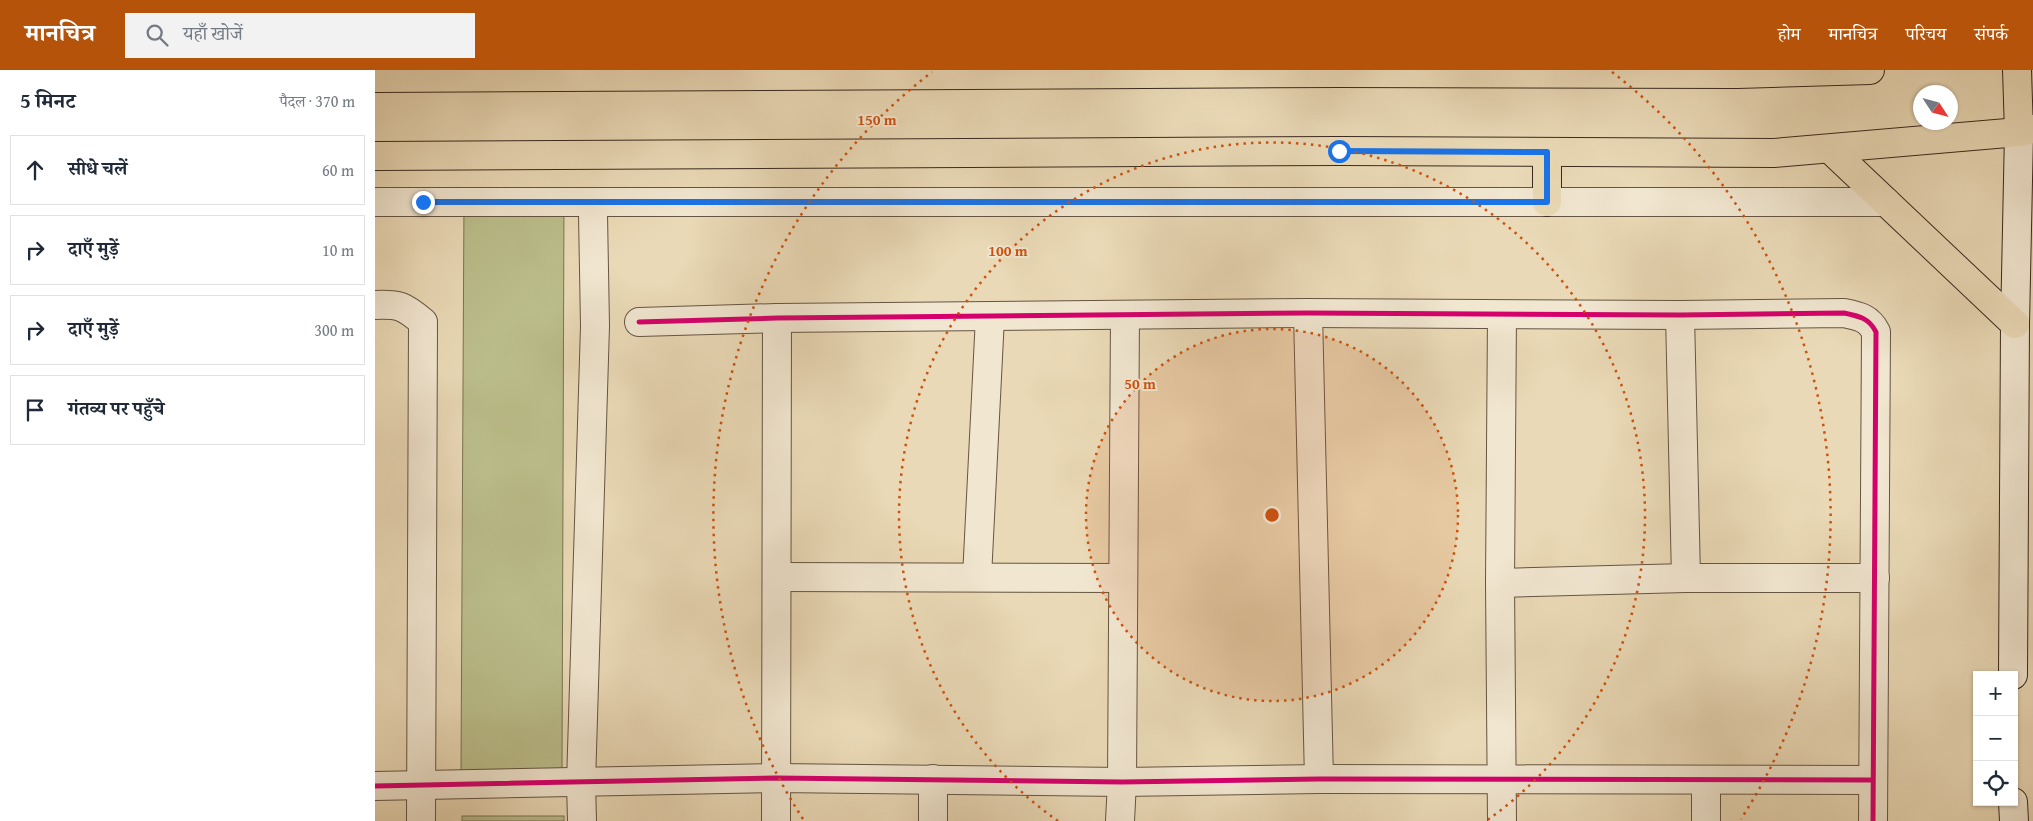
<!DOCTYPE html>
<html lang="hi">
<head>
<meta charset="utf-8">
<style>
	:root { --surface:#fff; --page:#f2f2f3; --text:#1f2937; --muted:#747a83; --line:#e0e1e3; --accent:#b45309 }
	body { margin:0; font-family:"Gentium Book Plus","Noto Serif Devanagari",serif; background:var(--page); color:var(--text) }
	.controls { position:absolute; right:15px; bottom:15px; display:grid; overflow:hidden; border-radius:0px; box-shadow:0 1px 4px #0004 }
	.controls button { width:45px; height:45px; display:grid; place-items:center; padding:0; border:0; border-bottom:1px solid var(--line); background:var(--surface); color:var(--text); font:25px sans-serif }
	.compass { position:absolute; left:1538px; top:15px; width:45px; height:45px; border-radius:50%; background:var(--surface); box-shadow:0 1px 4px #0004; rotate:126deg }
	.stop { position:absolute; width:15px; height:15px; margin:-11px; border:4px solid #1a73e8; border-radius:50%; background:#fff }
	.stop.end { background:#1a73e8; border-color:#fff; box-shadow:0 1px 5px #0008 }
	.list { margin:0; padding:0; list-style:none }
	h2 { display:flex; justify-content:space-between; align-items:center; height:65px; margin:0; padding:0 20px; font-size:21px }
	h2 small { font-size:16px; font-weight:400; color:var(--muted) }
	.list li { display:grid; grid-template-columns:32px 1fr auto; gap:15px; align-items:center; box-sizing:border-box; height:70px; margin:0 10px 10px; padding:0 10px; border:1px solid var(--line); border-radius:0px }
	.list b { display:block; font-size:19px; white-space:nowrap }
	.list em { font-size:16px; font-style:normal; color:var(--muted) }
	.icon { flex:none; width:28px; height:28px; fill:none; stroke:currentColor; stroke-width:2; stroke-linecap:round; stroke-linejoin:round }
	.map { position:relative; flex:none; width:1658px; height:751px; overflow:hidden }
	header { display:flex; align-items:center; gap:30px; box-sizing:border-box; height:70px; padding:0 25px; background:var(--accent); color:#fff }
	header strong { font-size:24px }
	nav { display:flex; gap:28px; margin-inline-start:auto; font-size:18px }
	.search { width:350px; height:45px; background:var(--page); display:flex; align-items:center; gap:12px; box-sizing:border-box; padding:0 18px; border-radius:0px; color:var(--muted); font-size:19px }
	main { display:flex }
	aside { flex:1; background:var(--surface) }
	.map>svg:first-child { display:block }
	.green { fill:#bbbe8b; stroke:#7a7454 }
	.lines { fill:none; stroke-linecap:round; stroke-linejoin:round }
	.minor-casing { stroke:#655543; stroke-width:30 }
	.tertiary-casing { stroke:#655543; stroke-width:30 }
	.secondary-casing { stroke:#39291d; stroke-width:30 }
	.primary-casing { stroke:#39291d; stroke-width:30 }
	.minor { stroke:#f1e6d0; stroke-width:28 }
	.tertiary { stroke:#f1e6d0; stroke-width:28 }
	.secondary { stroke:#f1e6d0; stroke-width:28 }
	.primary { stroke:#ead9b6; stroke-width:28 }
	.cycleway-casing { stroke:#f1e6d0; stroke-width:8 }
	.cycleway { stroke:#d6006c; stroke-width:5 }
	.route { stroke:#1a73e8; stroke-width:6 }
	.ring { fill:none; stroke:#ce520f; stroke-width:2.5; stroke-dasharray:2.5 5 }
	.centre { fill:#ce520f; stroke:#f1e6d0; stroke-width:2.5 }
	.ring-label { font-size:15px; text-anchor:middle; font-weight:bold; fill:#ce520f; stroke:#f1e6d0; stroke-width:4; stroke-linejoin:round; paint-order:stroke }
</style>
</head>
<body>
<header>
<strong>मानचित्र</strong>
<div class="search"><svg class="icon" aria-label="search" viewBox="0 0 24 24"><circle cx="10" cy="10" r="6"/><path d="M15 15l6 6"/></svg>यहाँ खोजें</div>
<nav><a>होम</a><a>मानचित्र</a><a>परिचय</a><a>संपर्क</a></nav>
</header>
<main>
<aside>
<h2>5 मिनट<small>पैदल · 370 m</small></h2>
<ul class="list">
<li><svg class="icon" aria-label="ahead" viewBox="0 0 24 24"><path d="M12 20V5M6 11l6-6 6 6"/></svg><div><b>सीधे चलें</b></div><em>60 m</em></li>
<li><svg class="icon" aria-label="right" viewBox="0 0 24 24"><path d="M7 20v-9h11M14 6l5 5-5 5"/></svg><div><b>दाएँ मुड़ें</b></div><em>10 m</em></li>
<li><svg class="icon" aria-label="right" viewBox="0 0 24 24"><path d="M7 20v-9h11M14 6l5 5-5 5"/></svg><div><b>दाएँ मुड़ें</b></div><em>300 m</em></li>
<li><svg class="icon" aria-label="arrive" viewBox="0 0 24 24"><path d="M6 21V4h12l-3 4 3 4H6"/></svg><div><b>गंतव्य पर पहुँचे</b></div></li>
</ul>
</aside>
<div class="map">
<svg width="1658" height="751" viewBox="0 0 1658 751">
	<rect width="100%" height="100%" fill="#ead9b6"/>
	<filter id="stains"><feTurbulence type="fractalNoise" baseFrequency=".004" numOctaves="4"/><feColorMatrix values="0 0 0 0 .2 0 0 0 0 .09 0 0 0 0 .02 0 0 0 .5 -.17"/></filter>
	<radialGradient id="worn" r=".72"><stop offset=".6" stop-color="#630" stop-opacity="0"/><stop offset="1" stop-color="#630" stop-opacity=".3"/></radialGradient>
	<!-- green -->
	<g class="green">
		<path d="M189,128l-2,575h-101l3,-574z"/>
		<rect x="87" y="746" width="102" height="5"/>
	</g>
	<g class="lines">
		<!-- minor casing -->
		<g class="minor-casing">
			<g id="minor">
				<path d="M0,235c25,-1 29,1 48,17l-2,499"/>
				<path d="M933,243l11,466"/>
				<path d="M1305,245l6,263"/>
				<path d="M264,252l138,-4 531,-5 372,2 164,-2c15,3 25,5 32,19l-3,489"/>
				<path d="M403,507l345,1"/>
				<path d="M602,507l13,-260"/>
				<path d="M1125,513l186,-5h189"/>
				<path d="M0,716l401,-8 346,4 197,-3 553,1"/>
				<path d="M207,751l-1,-38 14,-457 -2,-112 2,-12"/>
				<path d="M401,751l1,-503"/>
				<path d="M558,751v-42"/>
				<path d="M745,751l2,-39 3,-467"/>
				<path d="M1127,751l-2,-238 2,-268"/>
				<path d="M1331,751v-41"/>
			</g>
		</g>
		<!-- tertiary casing -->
		<g class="tertiary-casing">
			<path id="tertiary" d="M0,132h1511"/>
		</g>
		<!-- secondary casing -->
		<g class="secondary-casing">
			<g id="secondary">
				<path d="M1638,605l2,-351 4,-192"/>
				<path d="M1638,732l1,19"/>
			</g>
		</g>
		<!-- primary casing -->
		<g class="primary-casing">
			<g id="primary">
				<path d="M1642,0l2,62"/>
				<path d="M0,8l964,-5 398,1 133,-4"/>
				<path d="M1455,79l185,175"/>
				<path d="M1172,82v50"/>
				<path d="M0,86l964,-5 435,2 245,-21 14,-3"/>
			</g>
		</g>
		<!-- minor -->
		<use href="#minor" class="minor"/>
		<!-- tertiary -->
		<use href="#tertiary" class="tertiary"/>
		<!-- secondary -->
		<use href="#secondary" class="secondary"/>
		<!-- primary -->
		<use href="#primary" class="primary"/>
		<!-- cycleway casing -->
		<g class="cycleway-casing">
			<g id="cycleway">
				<path d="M264,252l138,-4 531,-5 372,2 164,-2c15,3 25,5 32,19l-3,489"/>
				<path d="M0,716l401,-8 346,4 197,-3 553,1"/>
			</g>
		</g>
		<!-- cycleway -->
		<use href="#cycleway" class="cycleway"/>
	</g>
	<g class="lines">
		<!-- route -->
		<path class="route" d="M48,132h1124v-50l-208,-1"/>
	</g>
	<!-- distance rings -->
	<circle cx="897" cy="445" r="186" fill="#ce520f" fill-opacity=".12"/>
	<g class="ring">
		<circle cx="897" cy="445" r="186"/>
		<path d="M683 751A373 373 0 1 1 1111 751"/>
		<path d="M428 749A559 559 0 0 1 557 2M1237 2A559 559 0 0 1 1366 749"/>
	</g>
	<circle cx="897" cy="445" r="8" class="centre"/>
	<g class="ring-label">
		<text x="502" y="55">150 m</text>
		<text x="633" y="186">100 m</text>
		<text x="765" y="319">50 m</text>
	</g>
	<rect width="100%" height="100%" filter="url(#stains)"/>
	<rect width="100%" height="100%" fill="url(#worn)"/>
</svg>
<div class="controls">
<button>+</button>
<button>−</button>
<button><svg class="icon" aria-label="locate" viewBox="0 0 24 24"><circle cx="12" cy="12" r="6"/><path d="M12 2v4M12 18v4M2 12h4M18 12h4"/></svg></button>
</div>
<svg class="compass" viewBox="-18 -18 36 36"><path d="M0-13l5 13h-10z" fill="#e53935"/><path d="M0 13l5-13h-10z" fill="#747a83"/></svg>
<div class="stop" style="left:964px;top:81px"></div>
<div class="stop end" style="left:48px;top:132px"></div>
</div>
</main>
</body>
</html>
